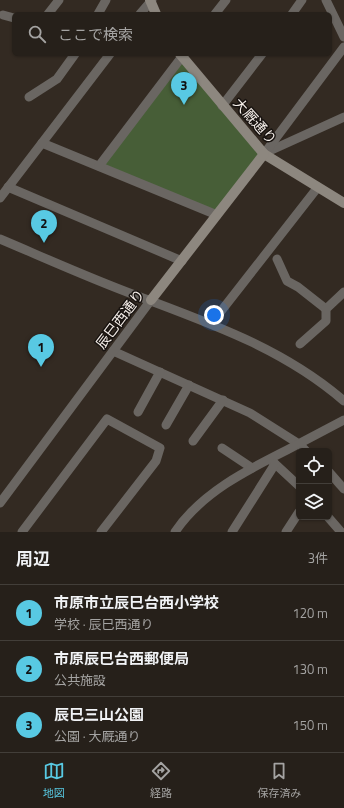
<!DOCTYPE html>
<html lang="ja">
<head>
<meta charset="utf-8">
<style>
	:root { --surface:#26201a; --page:#2e2823; --text:#f1f3f6; --muted:#a4a3a2; --line:#423e39; --accent:#58c9e3 }
	body { margin:0; font-family:"Titillium Web","Noto Sans JP",sans-serif; background:var(--page); color:var(--text) }
	.controls { position:absolute; right:12px; bottom:12px; display:grid; overflow:hidden; border-radius:6px; box-shadow:0 1px 3px #0004 }
	.controls button { width:36px; height:36px; display:grid; place-items:center; padding:0; border:0; border-bottom:1px solid var(--line); background:var(--surface); color:var(--text); font:20px sans-serif }
	.you { position:absolute; left:214px; top:315px; width:14px; height:14px; margin:-10px; border:3px solid #fff; border-radius:50%; background:#1a73e8; box-shadow:0 0 0 6px #1a73e833 }
	.badge { display:grid; place-items:center; width:26px; height:26px; border-radius:50%; background:var(--accent); color:#111; font-size:13px; font-weight:700 }
	.pin { position:absolute; translate:-50% -33px; filter:drop-shadow(0 1px 2px #0008) }
	.pin::after { content:''; position:absolute; top:21px; width:14px; height:12px; background:inherit; clip-path:polygon(0 0,100% 0,50% 100%) }
	.list { margin:0; padding:0; list-style:none }
	h2 { display:flex; justify-content:space-between; align-items:center; height:52px; margin:0; padding:0 16px; font-size:17px }
	h2 small { font-size:13px; font-weight:400; color:var(--muted) }
	.list li { display:grid; grid-template-columns:26px 1fr auto; gap:12px; align-items:center; box-sizing:border-box; height:56px; padding:0 16px; border-top:1px solid var(--line) }
	.list b { display:block; font-size:15px; white-space:nowrap }
	.list p { margin:0; font-size:13px; white-space:nowrap; color:var(--muted) }
	.list em { font-size:13px; font-style:normal; color:var(--muted) }
	.icon { flex:none; width:22px; height:22px; fill:none; stroke:currentColor; stroke-width:2; stroke-linecap:round; stroke-linejoin:round }
	.map { position:relative; flex:none; width:344px; height:532px; overflow:hidden }
	.search { position:absolute; background:var(--surface); box-shadow:0 1px 3px #0004; left:12px; right:12px; top:12px; height:44px; display:flex; align-items:center; gap:10px; box-sizing:border-box; padding:0 14px; border-radius:6px; color:var(--muted); font-size:15px }
	.sheet { height:220px; background:var(--surface) }
	nav { display:flex; justify-content:space-around; align-items:center; box-sizing:border-box; height:56px; border-top:1px solid var(--line); background:var(--surface); font-size:11px; color:var(--muted) }
	nav a { display:grid; justify-items:center; gap:2px }
	nav .on { color:var(--accent) }
	.map>svg:first-child { display:block }
	.green { fill:#475e37 }
	.lines { fill:none; stroke-linecap:round; stroke-linejoin:round }
	.street { stroke:#6a6662; stroke-width:9 }
	.secondary { stroke:#8d877f; stroke-width:10 }
	.labels { text-anchor:middle; stroke-width:3; stroke-linejoin:round; paint-order:stroke }
	.street-label { font-size:14px; fill:#f6efea; stroke:#181310 }
</style>
</head>
<body>
<div class="map">
<svg width="344" height="532" viewBox="0 0 344 532">
	<rect width="100%" height="100%" fill="#332a22"/>
	<!-- green -->
	<path class="green" d="M182,57l82,97 -47,61 -118,-49z"/>
	<g class="lines">
		<!-- street -->
		<g class="street">
			<path d="M326,0l18,37"/>
			<path d="M48,14l11,-14"/>
			<path d="M98,14l8,-14"/>
			<path d="M140,14l12,-14"/>
			<path d="M215,14l11,-14"/>
			<path d="M292,14l10,-14"/>
			<path d="M3,15l11,3"/>
			<path d="M29,97l28,-18 18,-25"/>
			<path d="M222,106l40,-52"/>
			<path d="M42,143l175,72"/>
			<path d="M265,153l79,-36"/>
			<path d="M264,154l80,-107"/>
			<path d="M99,166l85,-112"/>
			<path d="M8,187l174,74"/>
			<path d="M0,198l110,-144"/>
			<path d="M0,239c45,19 89,39 135,56 74,28 148,53 209,106"/>
			<path d="M277,259l10,22 11,6 28,22"/>
			<path d="M211,324l107,-137"/>
			<path d="M300,344l26,-23v-12l18,-17"/>
			<path d="M113,351l137,62 49,31 7,7"/>
			<path d="M138,412l22,-40"/>
			<path d="M166,425l23,-40"/>
			<path d="M193,441l30,-41"/>
			<path d="M222,448l30,20"/>
			<path d="M271,460l28,26"/>
			<path d="M329,472l15,17"/>
			<path d="M0,503l151,-203"/>
			<path d="M328,517l13,15"/>
			<path d="M22,532l85,-113 53,29 -4,13 -55,71"/>
			<path d="M175,532c26,-39 72,-62 112,-82 19,-10 38,-20 57,-30"/>
			<path d="M232,532l43,-68"/>
			<path d="M286,532l13,-20"/>
		</g>
		<!-- secondary -->
		<g class="secondary">
			<path d="M150,0l6,14"/>
			<path d="M180,54l84,100 80,49"/>
			<path d="M151,300l113,-146"/>
		</g>
	</g>
	<g class="labels">
		<!-- street labels -->
		<g class="street-label">
			<text transform="translate(255 121) rotate(48)" y="5">大厩通り</text>
			<text transform="translate(120 319) rotate(-53)" y="5">辰巳西通り</text>
		</g>
	</g>
</svg>
<div class="controls">
<button><svg class="icon" aria-label="locate" viewBox="0 0 24 24"><circle cx="12" cy="12" r="6"/><path d="M12 2v4M12 18v4M2 12h4M18 12h4"/></svg></button>
<button><svg class="icon" aria-label="layers" viewBox="0 0 24 24"><path d="M12 4l9 5-9 5-9-5zM3 14l9 5 9-5"/></svg></button>
</div>
<div class="you"></div>
<div class="pin badge" style="left:41px;top:367px">1</div>
<div class="pin badge" style="left:44px;top:243px">2</div>
<div class="pin badge" style="left:184px;top:105px">3</div>
<div class="search"><svg class="icon" aria-label="search" viewBox="0 0 24 24"><circle cx="10" cy="10" r="6"/><path d="M15 15l6 6"/></svg>ここで検索</div>
</div>
<section class="sheet">
<h2>周辺<small>3件</small></h2>
<ul class="list">
<li><span class="badge">1</span><div><b>市原市立辰巳台西小学校</b><p>学校 · 辰巳西通り</p></div><em>120 m</em></li>
<li><span class="badge">2</span><div><b>市原辰巳台西郵便局</b><p>公共施設</p></div><em>130 m</em></li>
<li><span class="badge">3</span><div><b>辰巳三山公園</b><p>公園 · 大厩通り</p></div><em>150 m</em></li>
</ul>
</section>
<nav>
<a class="on"><svg class="icon" aria-label="map" viewBox="0 0 24 24"><path d="M3 6l6-2 6 2 6-2v14l-6 2-6-2-6 2zM9 4v14M15 6v14"/></svg>地図</a>
<a><svg class="icon" aria-label="directions" viewBox="0 0 24 24"><path d="M12 3l9 9-9 9-9-9zM9 14v-3h6M13 9l2 2-2 2"/></svg>経路</a>
<a><svg class="icon" aria-label="saved" viewBox="0 0 24 24"><path d="M7 4h10v16l-5-4-5 4z"/></svg>保存済み</a>
</nav>
</body>
</html>
